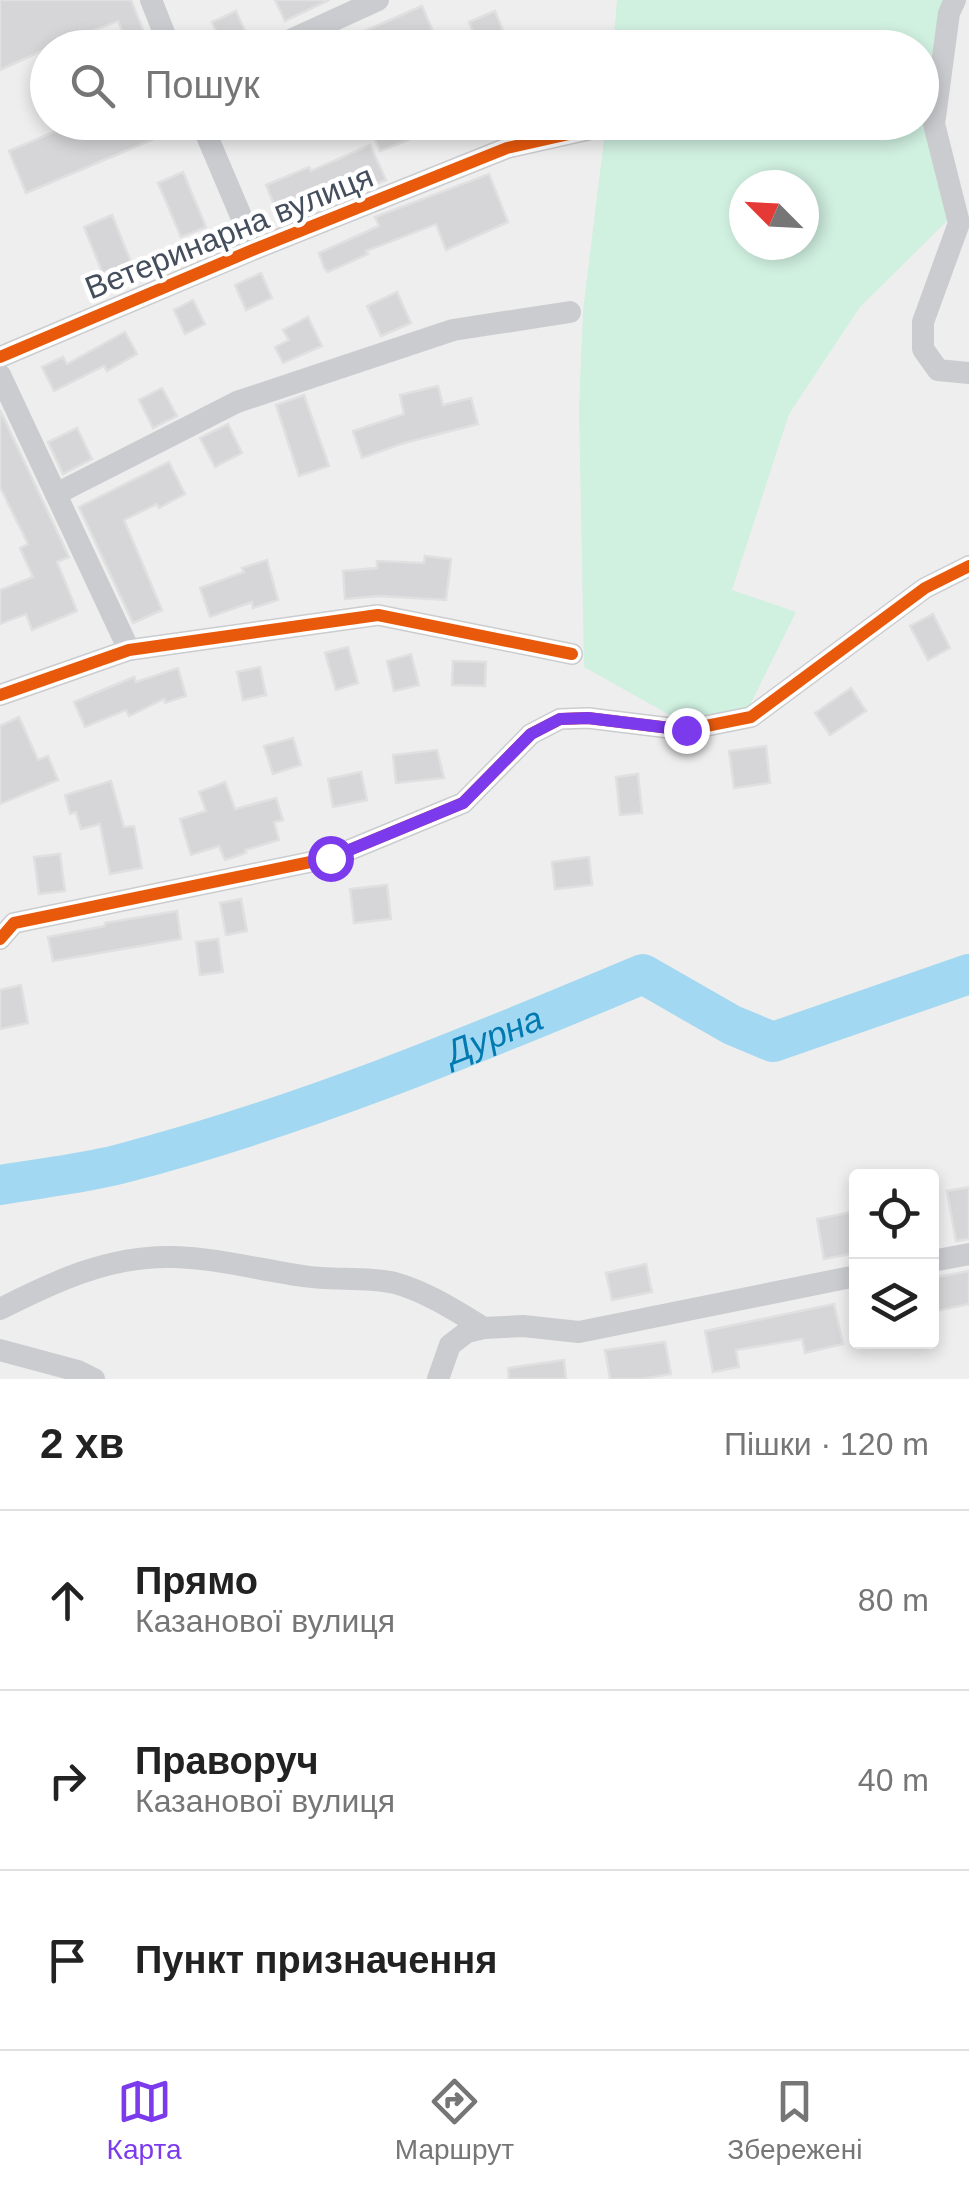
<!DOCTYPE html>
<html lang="uk">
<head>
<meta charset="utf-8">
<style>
	:root { --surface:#fff; --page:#f2f2f2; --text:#222; --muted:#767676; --line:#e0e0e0; --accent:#7c3aed }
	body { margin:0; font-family:Helvetica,sans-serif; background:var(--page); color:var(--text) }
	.controls { position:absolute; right:30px; bottom:30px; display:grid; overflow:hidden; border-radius:10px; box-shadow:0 5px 15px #0003 }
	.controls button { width:90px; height:90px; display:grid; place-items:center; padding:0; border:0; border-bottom:2px solid var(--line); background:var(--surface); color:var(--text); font:50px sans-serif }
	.compass { position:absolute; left:729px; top:170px; width:90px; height:90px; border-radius:50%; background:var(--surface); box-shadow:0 5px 15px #0003; rotate:294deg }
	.stop { position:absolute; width:30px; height:30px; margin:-22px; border:8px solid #7c3aed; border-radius:50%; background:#fff }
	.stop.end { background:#7c3aed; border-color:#fff; box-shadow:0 2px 10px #0008 }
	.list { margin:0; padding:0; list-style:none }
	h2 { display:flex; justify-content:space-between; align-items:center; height:130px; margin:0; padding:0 40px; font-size:42px }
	h2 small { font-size:32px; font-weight:400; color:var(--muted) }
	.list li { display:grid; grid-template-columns:65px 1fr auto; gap:30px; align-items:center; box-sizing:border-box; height:180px; padding:0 40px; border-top:2px solid var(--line) }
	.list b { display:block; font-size:38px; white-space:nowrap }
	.list p { margin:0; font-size:32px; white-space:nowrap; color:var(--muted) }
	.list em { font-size:32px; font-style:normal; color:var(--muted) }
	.icon { flex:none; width:55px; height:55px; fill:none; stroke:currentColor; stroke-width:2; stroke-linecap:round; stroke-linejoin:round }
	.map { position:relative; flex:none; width:969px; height:1379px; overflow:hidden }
	.search { position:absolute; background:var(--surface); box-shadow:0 5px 15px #0003; left:30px; right:30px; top:30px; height:110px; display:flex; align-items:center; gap:25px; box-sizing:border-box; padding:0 35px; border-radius:55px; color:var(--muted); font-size:38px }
	.sheet { height:670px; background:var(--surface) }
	nav { display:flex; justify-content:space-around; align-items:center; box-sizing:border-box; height:140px; border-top:2px solid var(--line); background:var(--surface); font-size:28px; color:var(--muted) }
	nav a { display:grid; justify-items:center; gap:5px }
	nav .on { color:var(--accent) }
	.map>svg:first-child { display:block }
	.green { fill:#d0f0e0; fill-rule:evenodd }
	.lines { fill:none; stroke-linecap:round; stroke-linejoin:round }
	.river { stroke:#a2d8f1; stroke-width:40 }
	.building { fill:#d6d6d8; stroke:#e0e0e1; stroke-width:2.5 }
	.minor { stroke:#cacccf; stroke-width:22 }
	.cycleway-casing { stroke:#fff; stroke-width:19 }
	.cycleway { stroke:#e8590c; stroke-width:12 }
	.route { stroke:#7c3aed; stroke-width:12 }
	.labels { text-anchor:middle; stroke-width:9; stroke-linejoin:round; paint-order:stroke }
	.street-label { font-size:32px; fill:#444e5c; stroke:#fff }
	.water-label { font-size:35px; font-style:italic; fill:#027ab1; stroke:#fff }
</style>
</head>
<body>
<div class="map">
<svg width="969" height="1379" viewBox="0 0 969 1379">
	<rect width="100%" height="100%" fill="#efeeee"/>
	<!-- green -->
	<path class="green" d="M617,0h330l-6,14 6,207 -87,86 -71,107 -57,176 64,22 -50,101 -60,11 -102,-57 -5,-258 4,-98 23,-188 316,-1v-74l-309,-1zM744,185h60v60h-60z"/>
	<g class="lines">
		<!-- river -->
		<path class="river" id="s1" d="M0,1185c40,-7 81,-11 120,-21 181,-47 351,-118 523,-190l89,51 41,17 196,-68"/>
	</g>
	<!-- building -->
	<g class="building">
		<path d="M0,0h131l13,32 -18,8 -8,-19 -70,27 -48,22z"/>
		<path d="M275,0h54l-44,21z"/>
		<path d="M422,6l15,35 -16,7h-95z"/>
		<path d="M236,11l12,27 -24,10 -12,-26z"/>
		<path d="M495,11l12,30 -16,7h-12l-10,-26z"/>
		<path d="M77,122h109l1,3 -161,68 -17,-42z"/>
		<path d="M368,122h32l8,18 -28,11z"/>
		<path d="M370,145l16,35 -23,9 -2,-4 -81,34 -14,-34 43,-18 2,4z"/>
		<path d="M183,172l23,55 -25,10 -23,-54z"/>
		<path d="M489,174l19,48 -62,28 -10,-26 -70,27 2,3 -40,18 -4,-4 -5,-15 60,-27 -4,-9z"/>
		<path d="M112,215l19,47 -28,12 -19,-47z"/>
		<path d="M261,273l11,25 -26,12 -11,-25z"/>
		<path d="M397,292l14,31 -30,13 -14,-30z"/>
		<path d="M193,300l12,24 -20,10 -11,-24z"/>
		<path d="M308,317l14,29 -39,17 -8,-16 14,-7 -6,-10z"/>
		<path d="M125,332l12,22 -30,17 -3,-5 -50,25 -12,-24 21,-10 4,7z"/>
		<path d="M438,386l5,19 28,-7 7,26 -74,19 -42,15 -9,-27 51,-17 -4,-19z"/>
		<path d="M162,388l15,28 -24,12 -14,-28z"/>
		<path d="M304,395l25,71 -30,10 -23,-71z"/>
		<path d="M0,410l69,147 -12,5 20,49 -45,19 -6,-16 -26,10v-34l33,-13 -13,-29 8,-4 -28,-57z"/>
		<path d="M228,424l14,29 -27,14 -15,-29z"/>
		<path d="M77,428l15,31 -29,15 -15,-32z"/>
		<path d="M169,462l16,32 -26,14 -2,-4 -33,16 38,90 -29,13 -54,-116z"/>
		<path d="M425,556l26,3 -5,41 -67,-4 -34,3 -2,-28 34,-3v-7l47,2z"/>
		<path d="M267,560l11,40 -25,8 -1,-6 -42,15 -10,-29 44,-16 -2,-4z"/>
		<path d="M933,614l17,34 -22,12 -18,-34z"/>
		<path d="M348,647l10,36 -22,7 -11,-37z"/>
		<path d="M411,654l8,31 -25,6 -7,-30z"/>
		<path d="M453,661l33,1 -1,24 -33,-1z"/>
		<path d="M260,667l6,28 -23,5 -6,-28z"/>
		<path d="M178,668l8,28 -21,7 -1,-4 -35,17 -3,-6 -41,17 -11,-25 60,-25 2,5z"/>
		<path d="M851,688l15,23 -36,24 -15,-22z"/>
		<path d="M19,717l19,43 10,-4 10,24 -58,24v-78z"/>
		<path d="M293,738l8,27 -28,9 -9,-28z"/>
		<path d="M766,746l4,37 -36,5 -5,-37z"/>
		<path d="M437,750l7,28 -48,5 -3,-28z"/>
		<path d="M361,772l6,28 -34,7 -5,-28z"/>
		<path d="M638,774l4,39 -22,2 -4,-38z"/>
		<path d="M111,781l13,46 10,-1 8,42 -32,6 -10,-50 -19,5 -5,-17 -6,2 -5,-19z"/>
		<path d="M225,782l10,27 41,-11 7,22 -9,2 5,18 -34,10 1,3 -21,7 -6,-14 -28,9 -11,-36 26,-8 -7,-19z"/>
		<path d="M60,854l5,37 -26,3 -5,-37z"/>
		<path d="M589,857l3,28 -37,4 -3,-27z"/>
		<path d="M387,885l4,34 -37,4 -4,-34z"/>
		<path d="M241,899l6,32 -21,4 -6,-32z"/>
		<path d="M177,911l4,28 -128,22 -5,-24 57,-11v-3z"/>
		<path d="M218,939l5,33 -23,3 -4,-33z"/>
		<path d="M21,985l7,38 -28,6v-39z"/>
		<path d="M969,1187v52l-13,2 -9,-50z"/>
		<path d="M852,1212l4,41 -32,6 -7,-40z"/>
		<path d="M646,1264l6,28 -40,8 -6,-27z"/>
		<path d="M969,1271v33l-37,8v-34z"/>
		<path d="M834,1304l9,40 -38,9 -3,-14 -66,11 3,17 -26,5 -8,-41z"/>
		<path d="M665,1342l6,32 -29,5h-32l-5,-29z"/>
		<path d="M564,1360l2,19h-57l-1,-11z"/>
	</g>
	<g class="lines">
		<!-- minor -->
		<g class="minor">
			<path d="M151,0l19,48"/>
			<path d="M955,0l-6,13 -15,111 25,99 -36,99v27l15,21 31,3"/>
			<path d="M273,48l105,-48"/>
			<path d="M201,122l54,127"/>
			<path d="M0,357l255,-108 252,-101 89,-20"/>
			<path d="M0,375l129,275"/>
			<path d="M56,494l181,-92 216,-72 117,-18"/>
			<path d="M0,695l129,-45 249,-35 194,39"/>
			<path d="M0,939l14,-16 316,-65 133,-55 68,-69 29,-15 28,-1 98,12 65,-13 174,-129 44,-22"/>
			<path d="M932,1261l37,-7"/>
			<path d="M0,1309c55,-28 111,-54 174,-52 43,1 86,13 129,19 29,5 63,0 92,7 32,9 61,28 89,45"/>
			<path d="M0,1350l78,21 16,8"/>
			<path d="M438,1379l12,-34 17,-13 17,-4 39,-2 56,6 277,-56"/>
		</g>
		<!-- cycleway casing -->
		<g class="cycleway-casing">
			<g id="cycleway">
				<path d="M0,357l255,-108 252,-101 89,-20"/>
				<path d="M0,695l129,-45 249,-35 194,39"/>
				<path d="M0,939l14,-16 316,-65 133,-55 68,-69 29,-15 28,-1 98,12 65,-13 174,-129 44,-22"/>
			</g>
		</g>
		<!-- cycleway -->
		<use href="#cycleway" class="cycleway"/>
	</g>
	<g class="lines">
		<!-- route -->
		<path class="route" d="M330,858l133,-55 68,-69 29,-15 28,-1 98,12"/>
	</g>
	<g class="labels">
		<!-- street labels -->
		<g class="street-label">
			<text transform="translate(229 232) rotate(-22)" y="11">Ветеринарна вулиця</text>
		</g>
		<!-- water labels -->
		<g class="water-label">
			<text dy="12" stroke="none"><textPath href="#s1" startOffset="518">Дурна</textPath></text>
		</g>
	</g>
</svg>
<div class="controls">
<button><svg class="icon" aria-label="locate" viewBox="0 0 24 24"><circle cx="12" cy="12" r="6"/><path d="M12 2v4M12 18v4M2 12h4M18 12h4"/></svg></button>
<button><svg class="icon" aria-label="layers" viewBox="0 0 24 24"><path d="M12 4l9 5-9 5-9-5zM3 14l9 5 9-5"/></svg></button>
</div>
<svg class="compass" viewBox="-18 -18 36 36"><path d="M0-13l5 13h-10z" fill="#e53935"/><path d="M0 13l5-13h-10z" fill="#767676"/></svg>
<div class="stop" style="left:330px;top:858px"></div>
<div class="stop end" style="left:686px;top:730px"></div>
<div class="search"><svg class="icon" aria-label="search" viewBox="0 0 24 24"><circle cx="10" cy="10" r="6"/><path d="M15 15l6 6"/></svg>Пошук</div>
</div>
<section class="sheet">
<h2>2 хв<small>Пішки · 120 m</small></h2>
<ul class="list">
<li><svg class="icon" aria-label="ahead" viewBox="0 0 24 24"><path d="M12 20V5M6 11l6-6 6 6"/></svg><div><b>Прямо</b><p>Казанової вулиця</p></div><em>80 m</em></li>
<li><svg class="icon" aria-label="right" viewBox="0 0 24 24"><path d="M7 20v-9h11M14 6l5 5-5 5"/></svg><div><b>Праворуч</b><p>Казанової вулиця</p></div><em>40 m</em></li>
<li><svg class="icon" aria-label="arrive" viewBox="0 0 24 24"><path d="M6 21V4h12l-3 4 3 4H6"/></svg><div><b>Пункт призначення</b></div></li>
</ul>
</section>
<nav>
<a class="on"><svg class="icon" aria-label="map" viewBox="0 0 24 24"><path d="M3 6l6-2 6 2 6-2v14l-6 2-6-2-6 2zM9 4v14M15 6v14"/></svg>Карта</a>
<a><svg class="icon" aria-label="directions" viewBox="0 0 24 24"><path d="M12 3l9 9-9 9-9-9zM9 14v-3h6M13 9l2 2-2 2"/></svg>Маршрут</a>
<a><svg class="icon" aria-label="saved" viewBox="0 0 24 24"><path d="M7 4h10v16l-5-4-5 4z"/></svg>Збережені</a>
</nav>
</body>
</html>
